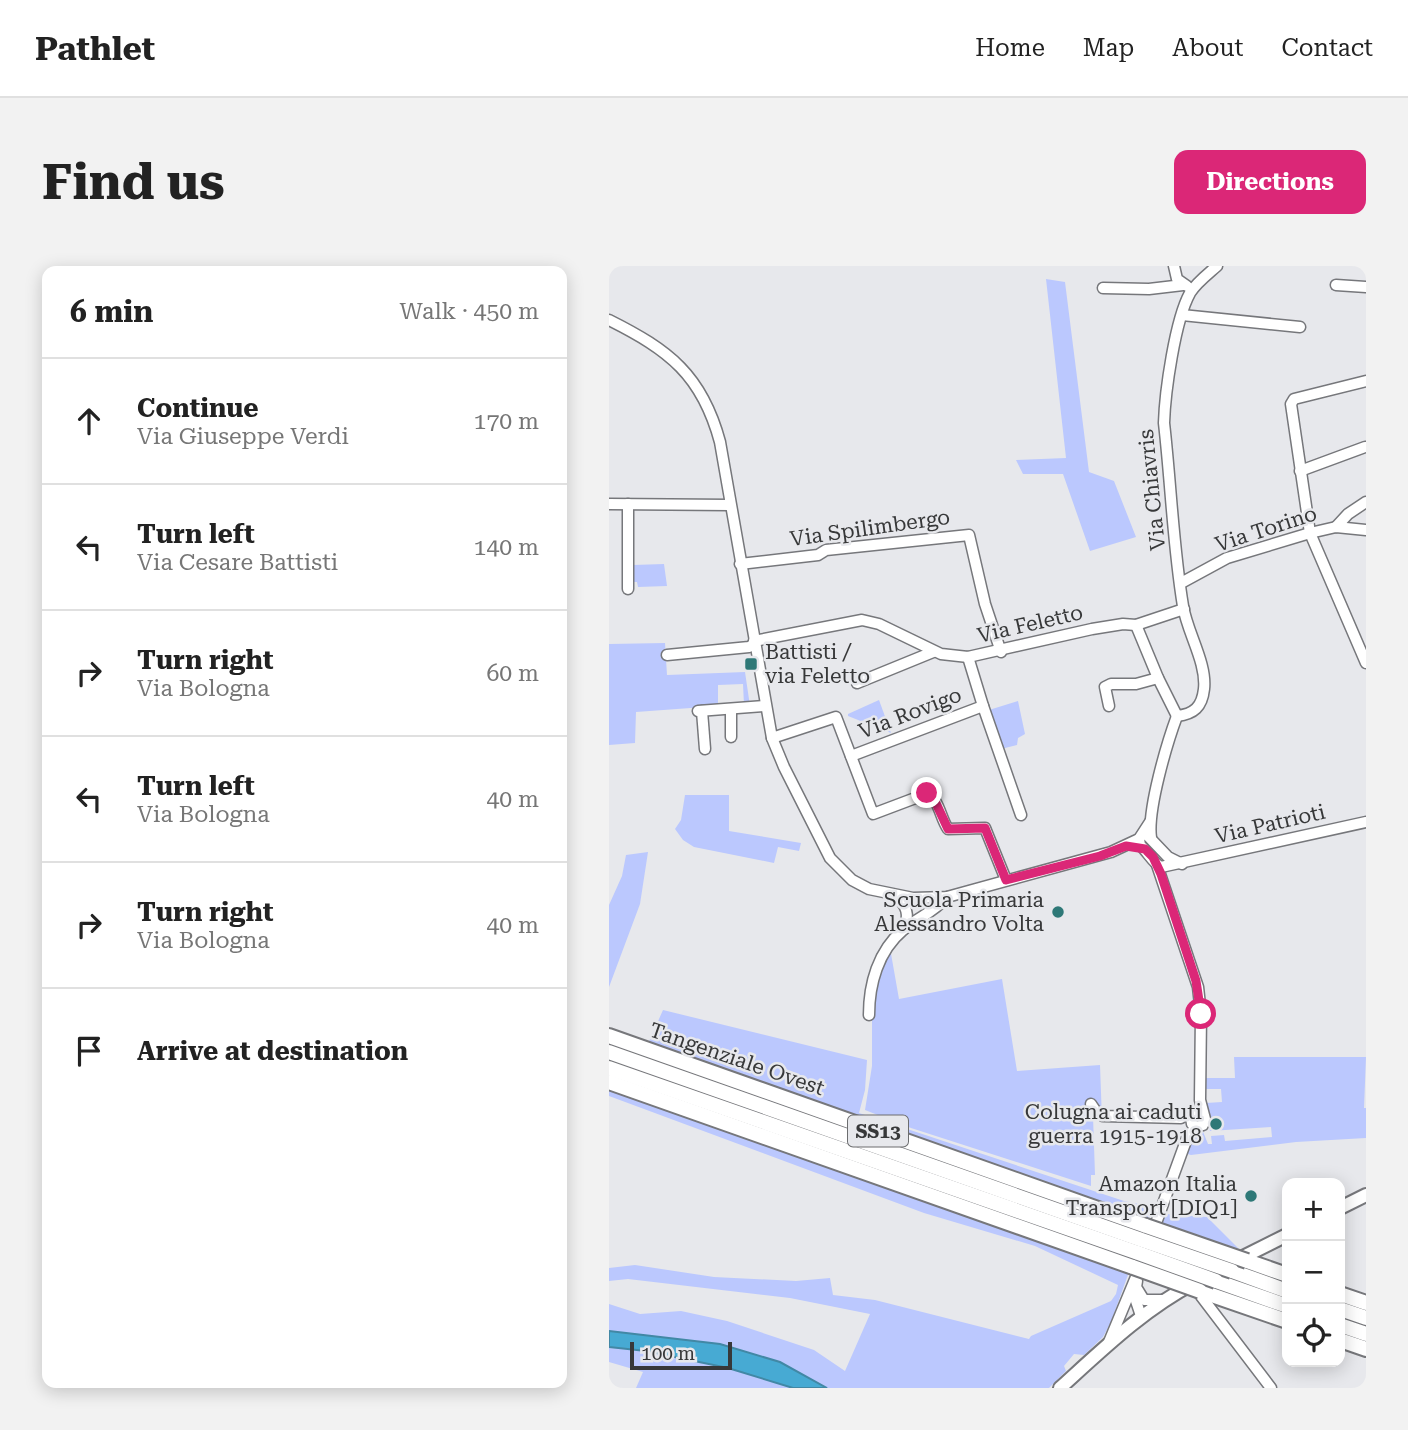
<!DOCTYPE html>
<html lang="en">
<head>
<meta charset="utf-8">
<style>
	:root { --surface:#fff; --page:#f2f2f2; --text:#222; --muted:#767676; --line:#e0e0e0; --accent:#db2777 }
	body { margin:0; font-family:"Roboto Serif",serif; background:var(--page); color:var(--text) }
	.controls { position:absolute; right:21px; bottom:21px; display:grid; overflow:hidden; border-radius:14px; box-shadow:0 4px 18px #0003 }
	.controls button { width:63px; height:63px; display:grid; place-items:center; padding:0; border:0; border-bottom:2px solid var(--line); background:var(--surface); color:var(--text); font:35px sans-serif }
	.scale { position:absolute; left:21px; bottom:18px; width:102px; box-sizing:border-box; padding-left:7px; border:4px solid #373839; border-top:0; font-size:19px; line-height:24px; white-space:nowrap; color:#373839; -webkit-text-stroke:5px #e7e8ec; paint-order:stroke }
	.stop { position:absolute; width:21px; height:21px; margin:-16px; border:5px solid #db2777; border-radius:50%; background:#fff }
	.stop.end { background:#db2777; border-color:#fff; box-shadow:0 2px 7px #0008 }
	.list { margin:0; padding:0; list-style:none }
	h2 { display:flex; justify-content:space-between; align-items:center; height:91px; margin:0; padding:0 28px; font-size:30px }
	h2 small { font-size:23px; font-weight:400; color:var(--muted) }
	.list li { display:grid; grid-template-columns:46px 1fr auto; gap:21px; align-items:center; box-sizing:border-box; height:126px; padding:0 28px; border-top:2px solid var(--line) }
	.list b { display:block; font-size:26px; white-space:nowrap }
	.list p { margin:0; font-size:23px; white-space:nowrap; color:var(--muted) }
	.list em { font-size:23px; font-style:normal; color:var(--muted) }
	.icon { flex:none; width:38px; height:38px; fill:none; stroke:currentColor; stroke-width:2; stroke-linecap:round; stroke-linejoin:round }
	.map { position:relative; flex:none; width:757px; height:1122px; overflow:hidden; border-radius:14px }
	header { display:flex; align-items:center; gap:42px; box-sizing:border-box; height:98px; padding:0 35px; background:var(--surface); border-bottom:2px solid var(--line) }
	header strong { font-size:33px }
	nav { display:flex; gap:38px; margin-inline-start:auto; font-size:24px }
	.intro { display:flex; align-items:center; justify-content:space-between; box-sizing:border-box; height:168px; padding:0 42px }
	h1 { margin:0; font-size:49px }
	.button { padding:18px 32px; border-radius:14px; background:var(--accent); color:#fff; font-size:24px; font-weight:700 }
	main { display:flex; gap:42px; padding:0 42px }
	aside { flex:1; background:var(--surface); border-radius:14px; box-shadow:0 4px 18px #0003 }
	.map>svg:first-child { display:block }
	.green { fill:#bbc8fe }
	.water { fill:#47aad3; stroke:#4288a5; stroke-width:2 }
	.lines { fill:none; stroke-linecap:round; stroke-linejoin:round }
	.minor-casing { stroke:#76777b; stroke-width:13 }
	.major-casing { stroke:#76777b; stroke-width:16 }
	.highway-casing { stroke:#76777b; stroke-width:18 }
	.minor { stroke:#fff; stroke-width:10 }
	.major { stroke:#fff; stroke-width:12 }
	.highway { stroke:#fff; stroke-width:14 }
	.highway-bridge-casing { stroke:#76777b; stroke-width:18; stroke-linecap:butt }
	.highway-bridge { stroke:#fff; stroke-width:14 }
	.route { stroke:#db2777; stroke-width:9 }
	.poi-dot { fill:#2e7877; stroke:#e7e8ec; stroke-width:2.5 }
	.labels { text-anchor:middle; stroke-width:5; stroke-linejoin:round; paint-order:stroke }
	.shield { fill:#e7e8ec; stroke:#6c6d6f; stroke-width:2 }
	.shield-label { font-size:19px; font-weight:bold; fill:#373839 }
	.street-label { font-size:21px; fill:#373839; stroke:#e7e8ec }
	.poi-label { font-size:21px; fill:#373839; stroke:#e7e8ec; text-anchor:end }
</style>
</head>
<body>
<header>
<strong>Pathlet</strong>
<nav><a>Home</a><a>Map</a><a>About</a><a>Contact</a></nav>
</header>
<div class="intro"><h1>Find us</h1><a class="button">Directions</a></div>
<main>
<aside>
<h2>6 min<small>Walk · 450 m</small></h2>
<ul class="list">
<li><svg class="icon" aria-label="ahead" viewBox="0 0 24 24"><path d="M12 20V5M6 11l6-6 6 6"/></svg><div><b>Continue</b><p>Via Giuseppe Verdi</p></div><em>170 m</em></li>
<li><svg class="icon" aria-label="left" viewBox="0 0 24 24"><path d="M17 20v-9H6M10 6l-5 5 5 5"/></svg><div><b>Turn left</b><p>Via Cesare Battisti</p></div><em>140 m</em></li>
<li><svg class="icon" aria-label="right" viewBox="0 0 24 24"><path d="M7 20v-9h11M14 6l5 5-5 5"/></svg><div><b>Turn right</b><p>Via Bologna</p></div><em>60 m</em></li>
<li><svg class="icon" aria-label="left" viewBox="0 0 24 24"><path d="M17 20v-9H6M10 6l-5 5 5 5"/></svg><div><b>Turn left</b><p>Via Bologna</p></div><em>40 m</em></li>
<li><svg class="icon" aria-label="right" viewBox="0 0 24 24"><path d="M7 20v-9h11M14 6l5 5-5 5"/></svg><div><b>Turn right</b><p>Via Bologna</p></div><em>40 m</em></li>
<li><svg class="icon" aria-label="arrive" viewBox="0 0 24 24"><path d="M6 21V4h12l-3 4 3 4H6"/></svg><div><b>Arrive at destination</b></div></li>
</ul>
</aside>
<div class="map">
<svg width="757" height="1122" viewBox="0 0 757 1122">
	<rect width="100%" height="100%" fill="#e7e8ec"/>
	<!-- green -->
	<g class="green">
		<path d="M437,13l19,3 24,190 25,9 22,56 -46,14 -27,-77h-40l-7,-14 50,-2z"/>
		<path d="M55,298l3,22 -29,1 -1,-5h-4v-17z"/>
		<path d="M56,377l2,32 78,-3 5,34 -6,-1 -1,-21 -25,1v21l-82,6 -1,31 -26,2v-101z"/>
		<path d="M270,434l12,33 -43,-17v-2z"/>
		<path d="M409,435l7,33 -7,4 -1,7 -16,4 -12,-39z"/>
		<path d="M76,529h44v36l72,12 -2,8 -21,-4 -4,16 -80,-16 -11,-7 -8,-11 6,-9z"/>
		<path d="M39,586l-8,52 -31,83v-82l13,-29 4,-21z"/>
		<path d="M281,682l9,51 103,-20 15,92 83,-6 2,55 -9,-4 2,59h-4v11l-180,-58 -46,-18 7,-44v-53l5,-39z"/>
		<path d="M54,744l204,50 -2,30 -6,23 265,88 30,6 -6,15 -501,-176z"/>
		<path d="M625,791h132l-2,51h2v30l-70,4 -105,13 -7,-2 12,-22 6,-2 6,15h4l-1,-8 13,-1 1,6 47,-4 -1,-10 -61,4 -4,-28 16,-1 -1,-13h-16l-1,-11h31z"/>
		<path d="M0,823l520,183 -18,50 -8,15 -19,18 -10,-1 -10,12 2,5 -17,17h-222l-47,-26 -171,-31v-27l31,10 41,-3 46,10 87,29 31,21 25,-57 -80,-16 -162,-19 -19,2v-13l26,-3 79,12 82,4 34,-3 3,17 42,5 154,39 2,-3 80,-35 5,-7 2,-9 -83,-39 -111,-33 -315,-117z"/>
		<path d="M556,948l42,3 34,34 -4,2 -76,-27z"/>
		<path d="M0,1081c61,5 127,17 184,41h-157l7,-16 -34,-10z"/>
	</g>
	<!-- water -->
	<path class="water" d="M0,1065l111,13 60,18 47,26h-34l-65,-20 -82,-17 -37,-4z"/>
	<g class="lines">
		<!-- minor casing -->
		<g class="minor-casing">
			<g id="minor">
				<path d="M565,0l3,13 10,7"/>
				<path d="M727,19l30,2"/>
				<path d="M494,22l46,1 34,-4"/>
				<path d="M573,49l118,12"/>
				<path d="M0,54c60,30 93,55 111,122l52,296 12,29 46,91 22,22 17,9 44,9 34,-1 164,-45 28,-13 11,-17"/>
				<path d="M757,115l-72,18 -3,5 19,129 56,130"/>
				<path d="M691,205l65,-24"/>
				<path d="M0,238l121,1"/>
				<path d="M727,261l12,-13 18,-12"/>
				<path d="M131,298l78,-9 8,-5 143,-15 16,69 16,48"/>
				<path d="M572,317l46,-25 83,-25 26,-6 30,3"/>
				<path d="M19,323v-85"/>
				<path d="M527,359l22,53 19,38"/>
				<path d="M145,375l108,-21 17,4 62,30 27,3 124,-28 31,-5 13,1 48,-16"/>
				<path d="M58,389l82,-8 5,-3"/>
				<path d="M248,417l76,-31"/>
				<path d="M374,440l38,109"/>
				<path d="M500,440l-4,-19 6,-3h25l22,-6"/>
				<path d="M89,445l67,-5"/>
				<path d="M93,445l3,38"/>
				<path d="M568,450c17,-2 25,-9 27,-27 3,-26 -17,-57 -21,-83 -10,-60 -12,-122 -19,-183 1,-31 11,-103 26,-130 6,-10 18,-19 27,-27"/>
				<path d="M122,471v-27"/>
				<path d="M163,472l64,-21 37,97 53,-20c13,3 14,24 22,35l37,-1 21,52"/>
				<path d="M242,490l132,-50 -15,-49"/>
				<path d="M538,569l21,22 14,7"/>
				<path d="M542,572c-4,-28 16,-95 26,-122"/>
				<path d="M530,573l1,6c7,6 14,19 21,22l205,-45"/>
				<path d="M286,630c12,9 15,19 9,33"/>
				<path d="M260,749c0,-31 9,-64 34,-85 15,-13 30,-17 44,-33"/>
				<path d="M482,838l4,6 8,6 78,2"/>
				<path d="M587,861l-4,-3 -1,-7 5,-5 6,1"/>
				<path d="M543,968l35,-96 9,-11 7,-2 2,-6 -5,-19 1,-86 -3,-27 -41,-122"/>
				<path d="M528,1015l-1,6 8,13h19"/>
				<path d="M527,1024v11l5,15"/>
				<path d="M592,1030l70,92"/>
				<path d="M500,1076l32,-77"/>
			</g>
		</g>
		<!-- major casing -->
		<g class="major-casing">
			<g id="major">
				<path d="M731,942l26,-13"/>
				<path d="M626,995l52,-26"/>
				<path d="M451,1122c43,-39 83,-78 134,-105"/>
			</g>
		</g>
		<!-- highway casing -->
		<g class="highway-casing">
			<g id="highway">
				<path d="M0,770l537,190"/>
				<path d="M0,786l533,188"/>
				<path d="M0,802l529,185"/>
				<path d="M0,816l524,185"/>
				<path d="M638,995l40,14"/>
				<path d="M623,1005l55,20"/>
				<path d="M607,1015l71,25"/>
				<path d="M591,1025l87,30"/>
				<path d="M731,1028l26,9"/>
				<path d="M731,1043l26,9"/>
				<path d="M731,1059l26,9"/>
				<path d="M731,1074l26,9"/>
			</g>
		</g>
		<!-- minor -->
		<use href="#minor" class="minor"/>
		<!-- major -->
		<use href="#major" class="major"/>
		<!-- highway -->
		<use href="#highway" class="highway"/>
		<!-- highway-bridge casing -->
		<g class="highway-bridge-casing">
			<g id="highway-bridge">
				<path d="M537,960l101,35"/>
				<path d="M533,974l90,31"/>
				<path d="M529,987l78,28"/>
				<path d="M524,1001l67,24"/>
			</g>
		</g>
		<!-- highway-bridge -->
		<use href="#highway-bridge" class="highway-bridge"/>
	</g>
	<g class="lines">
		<!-- route -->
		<path class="route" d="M318,527l7,6 14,30 37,-1 21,52 94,-24 26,-10 19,3 8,8 8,17 35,107 5,33"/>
	</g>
	<!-- markers -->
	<g class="poi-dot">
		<rect x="135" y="391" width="14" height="14" rx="3.5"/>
		<circle cx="449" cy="646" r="7"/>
		<circle cx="607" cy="858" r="7"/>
		<circle cx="642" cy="930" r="7"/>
	</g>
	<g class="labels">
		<!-- shield labels -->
		<rect class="shield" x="239" y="849.5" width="60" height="31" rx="5"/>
		<g class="shield-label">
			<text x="269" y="872">SS13</text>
		</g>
		<!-- street labels -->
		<g class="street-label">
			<text transform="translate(543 224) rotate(-96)" y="7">Via Chiavris</text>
			<text transform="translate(261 262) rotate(-8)" y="7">Via Spilimbergo</text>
			<text transform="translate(657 263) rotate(-18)" y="7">Via Torino</text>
			<text transform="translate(421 358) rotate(-13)" y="7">Via Feletto</text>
			<text transform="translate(301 447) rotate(-21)" y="7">Via Rovigo</text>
			<text transform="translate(661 558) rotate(-13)" y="7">Via Patrioti</text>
			<text transform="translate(128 793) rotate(19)" y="7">Tangenziale Ovest</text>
		</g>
		<!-- poi labels -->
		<g class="poi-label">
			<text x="156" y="393" text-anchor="start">Battisti /<tspan x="156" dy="24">via Feletto</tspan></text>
			<text x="435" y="641">Scuola Primaria<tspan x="435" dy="24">Alessandro Volta</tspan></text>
			<text x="593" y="853">Colugna ai caduti<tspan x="593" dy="24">guerra 1915-1918</tspan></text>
			<text x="628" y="925">Amazon Italia<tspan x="628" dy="24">Transport [DIQ1]</tspan></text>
		</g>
	</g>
</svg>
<div class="controls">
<button>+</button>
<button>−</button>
<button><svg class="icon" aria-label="locate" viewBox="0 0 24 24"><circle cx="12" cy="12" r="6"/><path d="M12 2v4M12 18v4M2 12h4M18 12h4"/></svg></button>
</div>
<div class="scale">100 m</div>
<div class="stop" style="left:592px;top:748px"></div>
<div class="stop end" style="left:318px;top:527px"></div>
</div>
</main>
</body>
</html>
